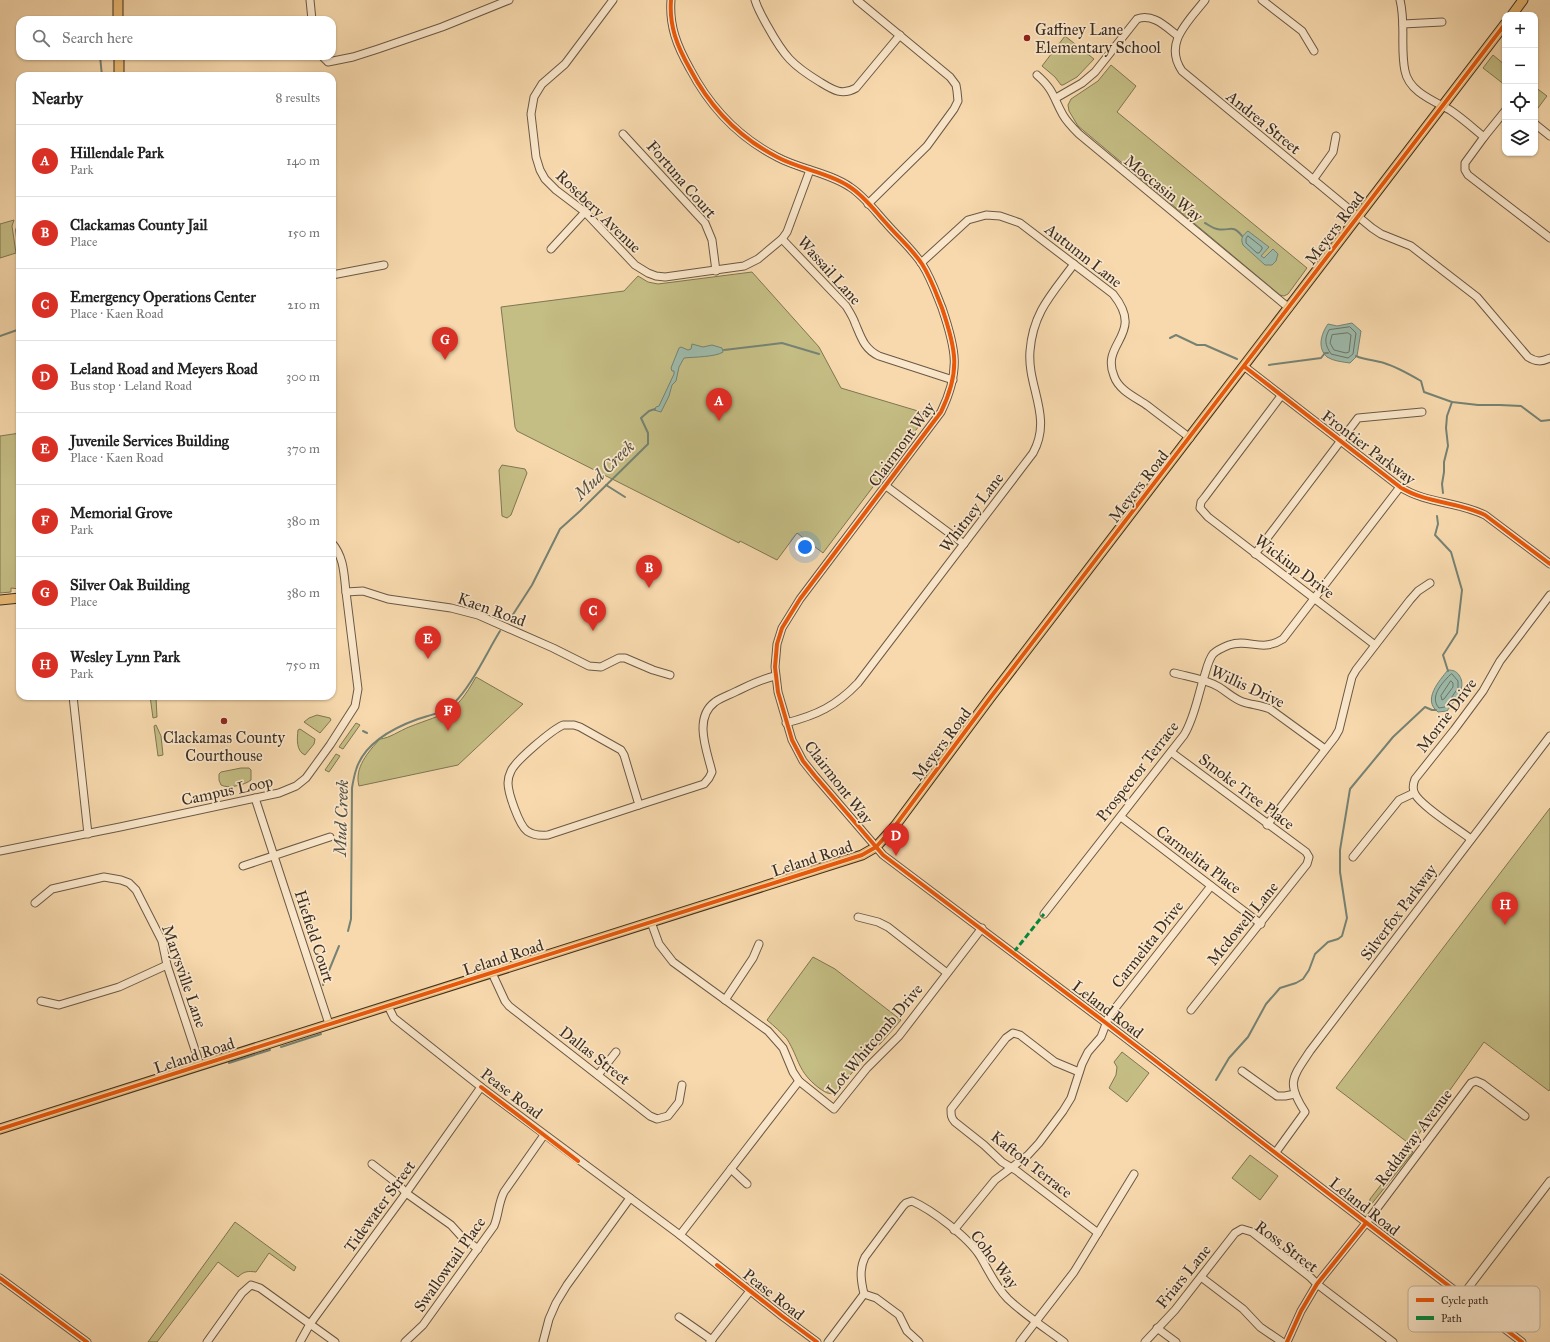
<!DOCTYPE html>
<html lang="en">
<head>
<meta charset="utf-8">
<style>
	:root { --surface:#fff; --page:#f6f6f6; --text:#222; --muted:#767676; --line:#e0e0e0; --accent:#d93025 }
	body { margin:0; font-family:"IM FELL Great Primer",serif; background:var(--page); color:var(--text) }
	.controls { position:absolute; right:12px; top:12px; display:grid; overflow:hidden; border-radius:8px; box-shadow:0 1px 3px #0004 }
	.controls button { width:36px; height:36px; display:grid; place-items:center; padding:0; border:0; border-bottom:1px solid var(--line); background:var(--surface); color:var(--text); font:20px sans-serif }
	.you { position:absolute; left:805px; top:547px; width:14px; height:14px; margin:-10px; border:3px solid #fff; border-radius:50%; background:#1a73e8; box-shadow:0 0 0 6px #1a73e833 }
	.badge { display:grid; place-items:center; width:26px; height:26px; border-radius:50%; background:var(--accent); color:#fff; font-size:13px; font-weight:700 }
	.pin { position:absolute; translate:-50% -33px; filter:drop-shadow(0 1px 2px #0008) }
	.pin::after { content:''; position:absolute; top:21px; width:14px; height:12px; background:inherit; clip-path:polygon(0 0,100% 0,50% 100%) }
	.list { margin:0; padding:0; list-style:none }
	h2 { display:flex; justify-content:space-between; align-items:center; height:52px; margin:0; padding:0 16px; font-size:17px }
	h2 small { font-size:13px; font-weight:400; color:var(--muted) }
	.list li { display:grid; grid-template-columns:26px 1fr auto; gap:12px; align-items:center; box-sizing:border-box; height:72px; padding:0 16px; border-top:1px solid var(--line) }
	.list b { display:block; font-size:15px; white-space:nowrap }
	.list p { margin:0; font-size:13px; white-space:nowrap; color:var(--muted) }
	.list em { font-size:13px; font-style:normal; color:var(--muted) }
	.icon { flex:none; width:22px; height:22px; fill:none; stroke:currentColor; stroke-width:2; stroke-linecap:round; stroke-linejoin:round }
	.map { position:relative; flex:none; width:1550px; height:1342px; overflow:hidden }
	.search { position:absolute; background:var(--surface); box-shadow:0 1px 3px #0004; left:16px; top:16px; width:320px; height:44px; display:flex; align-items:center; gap:10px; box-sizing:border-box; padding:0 14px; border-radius:12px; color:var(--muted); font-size:15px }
	.panel { position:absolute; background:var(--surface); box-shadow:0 1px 3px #0004; left:16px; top:72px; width:320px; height:628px; border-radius:12px }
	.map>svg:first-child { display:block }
	.green { fill:#c4bd84; stroke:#7f7653 }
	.water { fill:#9dbaaa; stroke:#758274 }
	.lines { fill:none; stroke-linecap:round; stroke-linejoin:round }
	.shore { stroke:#6c7466; stroke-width:1 }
	.stream { stroke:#758274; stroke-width:2 }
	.minor-casing { stroke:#695945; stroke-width:9 }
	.major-casing { stroke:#3a2e22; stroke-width:11 }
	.minor { stroke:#fae6ca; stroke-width:7 }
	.major { stroke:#ecbc76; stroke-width:9 }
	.quiet { stroke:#00873e; stroke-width:3; stroke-dasharray:6 3; stroke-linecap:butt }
	.cycleway-casing { stroke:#fae6ca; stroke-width:6 }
	.cycleway { stroke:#e8590c; stroke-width:4 }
	.poi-dot { fill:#8f2418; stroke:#fae6ca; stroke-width:1.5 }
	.labels { text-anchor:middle; stroke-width:3.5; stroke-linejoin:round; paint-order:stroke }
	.poi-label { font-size:16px; fill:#3a2e22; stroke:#fae6ca; text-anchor:start }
	.street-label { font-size:16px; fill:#3a2e22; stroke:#fae6ca }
	.water-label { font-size:17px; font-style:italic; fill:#535144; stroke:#fae6ca }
	.key { fill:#fae6ca; stroke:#c0af98; stroke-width:1 }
	.key-label { font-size:11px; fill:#3a2e22 }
</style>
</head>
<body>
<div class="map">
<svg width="1550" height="1342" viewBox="0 0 1550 1342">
	<rect width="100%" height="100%" fill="#f7d9ad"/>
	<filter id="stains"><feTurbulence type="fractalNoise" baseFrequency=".005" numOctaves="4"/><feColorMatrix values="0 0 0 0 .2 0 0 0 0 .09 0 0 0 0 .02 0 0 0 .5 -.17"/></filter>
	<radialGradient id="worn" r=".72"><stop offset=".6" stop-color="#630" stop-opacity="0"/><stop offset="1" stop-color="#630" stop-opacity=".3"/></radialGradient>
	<!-- green -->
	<g class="green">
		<path d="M1065,36l29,23 -17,18 -14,8h-2l-6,-8 -13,-11z"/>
		<path d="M1493,55l12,10v20l-22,-17z"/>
		<path d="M1111,65l25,21 -19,26 190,156 -19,26 -4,2 -4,-1 -202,-169 -9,-15 -1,-6 3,-6 27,-18z"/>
		<path d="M1535,87l12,9 -12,16z"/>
		<path d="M14,220l-2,6 4,27 -16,5v-34z"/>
		<path d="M752,272l67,75 22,41 87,26 -105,139 -26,-20 -20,27 -37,-19 -1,2 -222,-112 -2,-4 -14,-120 123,-16 14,-15 10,6 10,2z"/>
		<path d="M20,433v156l-9,-1v4l-11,1v-157z"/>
		<path d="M502,465l23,4 2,4 -16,42 -4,3 -5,-2 -3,-46z"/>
		<path d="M476,677l47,27 -65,61 -99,21c-5,-18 9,-34 21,-47 10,-1 19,-8 29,-12 38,-15 45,-11 67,-50z"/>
		<path d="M150,696h5l1,2 1,19 -4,1z"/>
		<path d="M317,715l13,3 1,2 -11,13 -16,-11 5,-4z"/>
		<path d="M356,723l4,2 -17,24 -4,-2z"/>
		<path d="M156,725l5,11 2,19 -5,1 -4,-30z"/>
		<path d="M300,729l15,10 -1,5 -9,11c-9,-4 -8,-16 -7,-25z"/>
		<path d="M336,754l4,2 -11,16 -4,-2z"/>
		<path d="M241,768h8l2,2v10c-6,5 -23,9 -30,5l-2,-5v-6l2,-2z"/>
		<path d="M1550,808v281l-1,2 -65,-49 -73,103 -75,-57z"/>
		<path d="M813,957l22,12 66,51 -20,23 -19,17 -26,33c-8,2 -11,-1 -17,-5 -22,-17 -19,-28 -32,-49 -6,-7 -13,-13 -20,-19z"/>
		<path d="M1122,1052l27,21 -22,29 -18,-14 7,-13 1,-8 -3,-5z"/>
		<path d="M1411,1150l2,2 -43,54 -1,-1 1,-6 34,-44z"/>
		<path d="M1250,1155l28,21 -18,24 -28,-22z"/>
		<path d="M235,1222l61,45 -2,4 -25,-18 -13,19c-8,-1 -12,-1 -18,5l-20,-15 -61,80h-9z"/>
	</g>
	<!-- water -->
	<g class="water">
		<path d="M1248,231l21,16 -8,9 3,2 9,-9 5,5 -2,7 -4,4h-7l-22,-20c-3,-7 0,-10 5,-14z"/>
		<path d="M1352,323l9,8 -4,25 -7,7c-7,-1 -17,-2 -23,-6 -10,-9 -6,-23 1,-33l9,2z"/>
		<path d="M692,344l11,3 9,-2 10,3 1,4c-7,5 -30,5 -39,6l-5,9 -3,14 -4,4 -3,11 -8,16 -7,-2 2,-3 3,-1 15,-32v-3h-2l-1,-3 8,-20 2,-1 7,3 3,-1z"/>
		<path d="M1448,670c5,0 8,1 11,5 9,13 -5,26 -12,36l-9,1c-16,-12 1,-31 10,-42z"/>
	</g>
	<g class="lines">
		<!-- shore -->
		<g class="shore">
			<path d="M1248,236l14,11v2l-3,4h-2l-11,-10v-4z"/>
			<path d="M1350,327l6,6 -3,21 -5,4 -17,-4c-6,-9 -7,-15 -2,-24z"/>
			<path d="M1348,333l3,2 -2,17 -3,1 -12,-3 -4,-7 2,-8z"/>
			<path d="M1452,674l6,7v7l-13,19 -6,1c-10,-11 3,-25 11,-33z"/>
			<path d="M1451,681l2,2v4l-9,12 -2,1 -1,-4z"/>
		</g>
		<!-- stream -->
		<g class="stream">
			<path d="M100,56l2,20"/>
			<path d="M20,219l-4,11 4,32"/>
			<path d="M1205,223c4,2 7,5 12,6 13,3 15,-6 25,7"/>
			<path d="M0,336l20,-7"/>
			<path d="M1170,338l6,-3 21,10h8l32,14"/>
			<path d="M724,350l58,-7 37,11"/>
			<path d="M1356,356c9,4 18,4 28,7 13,4 25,11 37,18l3,11 28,10 26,3h22l21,1 20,15 9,-1"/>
			<path d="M1269,365l52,-7 4,-5h3"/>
			<path d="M606,485l19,12"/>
			<path d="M1443,493l-1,-9 2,-12v-10l4,-16 -2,-18 1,-12 5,-14"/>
			<path d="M1437,516l1,8 -3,11 16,17 11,38 -5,43 -14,22 5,16"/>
			<path d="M512,616l20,-31 28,-56 20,-18 68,-67v-11l-7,-15 8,-7 6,-2"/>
			<path d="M363,731l4,2"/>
			<path d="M348,931l3,-12 1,-131c1,-6 2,-12 4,-18 8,-27 37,-42 62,-51 12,-4 26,-6 36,-16 17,-16 33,-51 46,-72"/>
			<path d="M323,985l16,-39"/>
			<path d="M281,1047l40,-13"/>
			<path d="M229,1063l41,-13"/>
			<path d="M1216,1080l13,-22 19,-21 18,-33 14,-16 16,-5 7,-4 6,-9 6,-16 13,-12 10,-3 4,-3 5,-18 -7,-46v-22l10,-61 43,-52 32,-30 7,3h4"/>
		</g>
		<!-- minor casing -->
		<g class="minor-casing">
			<g id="minor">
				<path d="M310,0l2,20"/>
				<path d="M613,0l-48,64 -23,20 -8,13 -3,17 5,43 4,13 5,9 11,11 29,22 50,53 13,8 8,3 9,1 79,-11 14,-7 24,-20 5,-7 23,-62"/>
				<path d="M671,0c-2,26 6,46 19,69 20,38 48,68 87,88 22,12 53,16 73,30 14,9 25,24 36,36 12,14 26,26 36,41 9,14 14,29 20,44 14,41 19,63 -1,104l-141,187 -18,29 -5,16 -2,23 3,25 14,48 11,21 12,15 68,79 223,168 416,319"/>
				<path d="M755,0c3,10 8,18 13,27 16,29 24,38 52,55 13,8 22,14 36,6l44,-53"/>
				<path d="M857,0l93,77 6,8 1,6 1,10 -4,8 -27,37 -59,58"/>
				<path d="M1205,0c-17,22 -42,43 -23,71l190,157 9,6 30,12 66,51 51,60c8,5 13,5 22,1"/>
				<path d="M1262,0l40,31 12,20"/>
				<path d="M1400,0c6,23 0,48 5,71 4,21 29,30 45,39 12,8 23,18 34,27l-19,26v7l3,5 82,63"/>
				<path d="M1403,24l39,-2"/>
				<path d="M322,56l6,6 25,-5 25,-8 64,-22 67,-27"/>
				<path d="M1037,75c17,15 16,22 26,40 4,7 10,13 16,19l210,174"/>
				<path d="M1056,98l26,-15 13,-11 42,-53c16,-6 29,8 41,17"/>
				<path d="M1535,124l15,12"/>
				<path d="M623,134l82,89 7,17 4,31"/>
				<path d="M1484,137l21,-26"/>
				<path d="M1313,180l20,-28 3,-16"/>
				<path d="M782,239l64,67c3,5 7,11 9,17 6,14 9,26 24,33l74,24"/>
				<path d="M551,249l34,-37"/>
				<path d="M921,263l47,-43 18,-5 14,1 20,7 93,71c33,41 -13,48 1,82 5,15 23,22 34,30 14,11 28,21 42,32"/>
				<path d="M332,275l52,-10"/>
				<path d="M1245,367l155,120c27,17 56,14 85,28l65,49"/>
				<path d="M1281,396l-76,101 -4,5 -1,6 8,9 167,128"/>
				<path d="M886,486l78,58"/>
				<path d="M332,543c12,14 12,31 14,49l17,-1 25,8 63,9 27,7 75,33 36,18 12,1 18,-9h6l28,12 17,5"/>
				<path d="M1255,554l103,-136 64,-6"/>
				<path d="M1174,673c15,4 32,6 45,14 8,5 15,12 24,15 9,3 18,3 27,7l55,40"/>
				<path d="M73,696l15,138"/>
				<path d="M786,723c31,-8 50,-17 72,-40l175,-230c20,-36 -6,-66 -3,-102 3,-39 22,-57 44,-87"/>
				<path d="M563,725h11l6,2 41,23 3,5 15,50 -91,30c-8,1 -15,0 -21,-4 -8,-6 -19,-38 -19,-48 0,-4 1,-8 3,-12 5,-11 41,-41 52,-46z"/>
				<path d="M1171,752l135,100 3,5 -2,7 -116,146"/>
				<path d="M255,798l74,226"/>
				<path d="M639,805l65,-21 5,-6 3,-6c-5,-21 -19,-54 3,-70 6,-4 14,-7 20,-10 13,-6 26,-13 40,-16"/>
				<path d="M1121,817l140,107"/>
				<path d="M1267,825l68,-88 4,-7 13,-53 4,-7 54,-70 8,-9 12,-8"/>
				<path d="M1471,839c-13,-10 -50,-33 -56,-45 -3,-5 -2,-10 0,-15l39,-49 29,-39 17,-30 50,-66"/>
				<path d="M0,851l120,-24 159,-34 17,-7 10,-8 24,-33 25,-39 3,-17 -12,-97"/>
				<path d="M1353,857l46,-57 15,-7"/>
				<path d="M243,866l87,-29"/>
				<path d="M35,903l17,-14 52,-12 17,3 8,3 7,7 26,51 5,24 33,100"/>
				<path d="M1044,914l140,-179c11,-18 14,-41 21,-61 2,-7 4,-15 8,-20 4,-4 11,-7 16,-9 20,-7 32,8 54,-6l117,-152"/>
				<path d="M858,917l20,5 10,5 59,46"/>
				<path d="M651,922l8,22 14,18 95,69 15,17 10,24 6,9 35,28 33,-41 32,-32 83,-108"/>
				<path d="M492,973l13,28 4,5 141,110 7,3 11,-3 11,-14 3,-17"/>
				<path d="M725,1000l28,-42 6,-14"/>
				<path d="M41,1001l18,4 60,-18 48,-22"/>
				<path d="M388,1006l6,12 87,69 199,148 102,81 35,26"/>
				<path d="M1242,1071l35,25h8l10,-2"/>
				<path d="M1079,1072l-24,-10 -35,-27 -7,-2 -7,5 -55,71c0,6 0,9 4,13l29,23 18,17 15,9 81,62"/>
				<path d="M598,1075l18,-23"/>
				<path d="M1276,1152l29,-40c-19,-29 -13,-34 5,-61l240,-315"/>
				<path d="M372,1164l26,20 8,9 45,32 10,11 17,13"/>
				<path d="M731,1169l16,15"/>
				<path d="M954,1230l41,-50 33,-25 11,-12 24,-32 8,-13 11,-34 6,-12 13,-15 8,-21 102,-130"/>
				<path d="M680,1235l119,-154"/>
				<path d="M1201,1277l42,32 17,18 22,15"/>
				<path d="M0,1278l87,64"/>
				<path d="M864,1294l12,4 23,17 8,16 12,11"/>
				<path d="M1462,1296l88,-115"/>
				<path d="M679,1317l33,23"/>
				<path d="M1157,1328l19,14"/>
				<path d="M207,1342l35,-49 9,-8 9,3 75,54"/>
				<path d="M300,1342l10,-18 96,-131 75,-106"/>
				<path d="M405,1342l18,-17 71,-99c5,-12 4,-22 10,-34l40,-57"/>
				<path d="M543,1342l6,-23 7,-16 11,-18 63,-87"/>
				<path d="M710,1342l40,-51"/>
				<path d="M828,1342l36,-48c-3,-13 -5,-25 1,-37l38,-51 3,-3 6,-2c20,9 56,36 68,55 9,15 15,30 28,43 17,16 37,29 56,43"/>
				<path d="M1020,1342l54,-70 60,-98"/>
				<path d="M1145,1342l30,-32 60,-77 7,-4 10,3 58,45 7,7 76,58"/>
				<path d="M1287,1342l14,-31 16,-27 49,-61 105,-140 5,-2 7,3 42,32"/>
			</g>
		</g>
		<!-- major casing -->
		<g class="major-casing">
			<g id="major">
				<path d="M118,0v20"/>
				<path d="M1512,15l11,-15"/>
				<path d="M119,56v20"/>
				<path d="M0,600l20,-2"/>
				<path d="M0,1129l862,-274 14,-8 19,-21 95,-128 515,-674"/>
			</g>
		</g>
		<!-- minor -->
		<use href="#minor" class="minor"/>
		<!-- major -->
		<use href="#major" class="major"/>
		<!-- quiet -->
		<path class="quiet" d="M1014,952l30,-38"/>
		<!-- cycleway casing -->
		<g class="cycleway-casing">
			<g id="cycleway">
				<path d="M671,0c-2,26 6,46 19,69 20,38 48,68 87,88 22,12 53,16 73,30 14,9 25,24 36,36 12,14 26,26 36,41 9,14 14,29 20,44 14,41 19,63 -1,104l-141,187 -18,29 -5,16 -2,23 3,25 14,48 11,21 12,15 68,79 223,168 416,319"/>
				<path d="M1245,367l155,120c27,17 56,14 85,28l65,49"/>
				<path d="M481,1087l97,74"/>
				<path d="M0,1129l862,-274 14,-8 19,-21 95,-128 515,-674"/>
				<path d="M717,1265l65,51 35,26"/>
				<path d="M0,1278l87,64"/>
				<path d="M1287,1342l14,-31 16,-27 49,-61"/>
			</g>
		</g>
		<!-- cycleway -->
		<use href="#cycleway" class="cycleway"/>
	</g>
	<!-- markers -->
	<g class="poi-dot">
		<circle cx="1027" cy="38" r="4"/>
		<circle cx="224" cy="721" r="4"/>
	</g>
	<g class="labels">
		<!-- poi labels -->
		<g class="poi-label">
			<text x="1035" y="35">Gaffney Lane<tspan x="1035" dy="18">Elementary School</tspan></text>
			<text x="224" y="743" text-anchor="middle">Clackamas County<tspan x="224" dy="18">Courthouse</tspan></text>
		</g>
		<!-- street labels -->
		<g class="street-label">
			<text transform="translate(1264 122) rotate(39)" y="6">Andrea Street</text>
			<text transform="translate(682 179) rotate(49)" y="6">Fortuna Court</text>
			<text transform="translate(1164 188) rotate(39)" y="6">Moccasin Way</text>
			<text transform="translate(599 211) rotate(44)" y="6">Rosebery Avenue</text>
			<text transform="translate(1334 228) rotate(-53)" y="6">Meyers Road</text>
			<text transform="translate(1084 255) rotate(38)" y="6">Autumn Lane</text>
			<text transform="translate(830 270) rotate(48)" y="6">Wassail Lane</text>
			<text transform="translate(901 444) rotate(-54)" y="6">Clairmont Way</text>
			<text transform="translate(1369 447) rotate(37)" y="6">Frontier Parkway</text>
			<text transform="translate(1138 486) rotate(-52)" y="6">Meyers Road</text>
			<text transform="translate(971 512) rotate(-53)" y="6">Whitney Lane</text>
			<text transform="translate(1295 566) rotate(37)" y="6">Wickiup Drive</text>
			<text transform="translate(492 609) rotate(20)" y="6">Kaen Road</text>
			<text transform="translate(1248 686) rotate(25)" y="6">Willis Drive</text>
			<text transform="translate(1446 715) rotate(-53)" y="6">Morrie Drive</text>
			<text transform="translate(941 744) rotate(-53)" y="6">Meyers Road</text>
			<text transform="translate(1137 771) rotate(-52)" y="6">Prospector Terrace</text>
			<text transform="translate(839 782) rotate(52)" y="6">Clairmont Way</text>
			<text transform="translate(227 790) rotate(-12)" y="6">Campus Loop</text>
			<text transform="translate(1247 791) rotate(37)" y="6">Smoke Tree Place</text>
			<text transform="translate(812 858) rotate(-18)" y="6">Leland Road</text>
			<text transform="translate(1199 859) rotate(37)" y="6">Carmelita Place</text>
			<text transform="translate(1398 912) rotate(-53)" y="6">Silverfox Parkway</text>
			<text transform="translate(1242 923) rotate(-51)" y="6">Mcdowell Lane</text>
			<text transform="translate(315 936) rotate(72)" y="6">Hiefield Court</text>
			<text transform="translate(1147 944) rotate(-52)" y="6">Carmelita Drive</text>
			<text transform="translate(503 957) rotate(-18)" y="6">Leland Road</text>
			<text transform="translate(185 976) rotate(71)" y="6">Marysville Lane</text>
			<text transform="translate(1108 1009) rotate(37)" y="6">Leland Road</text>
			<text transform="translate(874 1039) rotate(-50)" y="6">Lot Whitcomb Drive</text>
			<text transform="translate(194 1055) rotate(-18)" y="6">Leland Road</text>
			<text transform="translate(595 1055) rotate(38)" y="6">Dallas Street</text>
			<text transform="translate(512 1093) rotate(37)" y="6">Pease Road</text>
			<text transform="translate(1413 1137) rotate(-53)" y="6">Reddaway Avenue</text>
			<text transform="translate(1032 1164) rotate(38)" y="6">Kafton Terrace</text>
			<text transform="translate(379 1206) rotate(-54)" y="6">Tidewater Street</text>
			<text transform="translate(1365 1206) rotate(38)" y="6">Leland Road</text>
			<text transform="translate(1287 1246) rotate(37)" y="6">Ross Street</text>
			<text transform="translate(995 1259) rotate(53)" y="6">Coho Way</text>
			<text transform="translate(449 1264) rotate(-55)" y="6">Swallowtail Place</text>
			<text transform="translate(1183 1276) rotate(-51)" y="6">Friars Lane</text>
			<text transform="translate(774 1294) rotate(38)" y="6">Pease Road</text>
		</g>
		<!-- water labels -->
		<g class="water-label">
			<text transform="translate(604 470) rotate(-44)" y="6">Mud Creek</text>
			<text transform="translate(341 818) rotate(-88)" y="6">Mud Creek</text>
		</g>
	</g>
	<!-- legend -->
	<rect x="1408" y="1286" width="132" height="46" rx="6" class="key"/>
	<rect x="1416" y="1298" width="18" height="4" fill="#e8590c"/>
	<rect x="1416" y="1316" width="18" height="4" fill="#00873e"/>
	<g class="key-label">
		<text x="1441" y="1304">Cycle path</text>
		<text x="1441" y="1322">Path</text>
	</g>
	<rect width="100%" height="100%" filter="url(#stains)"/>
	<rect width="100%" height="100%" fill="url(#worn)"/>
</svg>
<div class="controls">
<button>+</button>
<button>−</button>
<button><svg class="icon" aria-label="locate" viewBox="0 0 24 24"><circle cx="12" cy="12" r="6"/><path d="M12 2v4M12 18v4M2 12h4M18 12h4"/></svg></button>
<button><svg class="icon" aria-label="layers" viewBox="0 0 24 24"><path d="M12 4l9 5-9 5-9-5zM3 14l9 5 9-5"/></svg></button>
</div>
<div class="you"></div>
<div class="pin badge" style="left:719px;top:421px">A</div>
<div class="pin badge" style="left:649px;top:588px">B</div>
<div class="pin badge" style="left:593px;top:631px">C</div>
<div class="pin badge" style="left:896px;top:856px">D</div>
<div class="pin badge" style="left:428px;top:659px">E</div>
<div class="pin badge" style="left:448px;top:731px">F</div>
<div class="pin badge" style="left:445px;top:360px">G</div>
<div class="pin badge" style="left:1505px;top:925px">H</div>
<div class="search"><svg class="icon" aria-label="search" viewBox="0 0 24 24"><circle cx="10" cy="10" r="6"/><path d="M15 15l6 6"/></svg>Search here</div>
<section class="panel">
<h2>Nearby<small>8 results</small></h2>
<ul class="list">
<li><span class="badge">A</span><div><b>Hillendale Park</b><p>Park</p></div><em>140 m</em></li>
<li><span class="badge">B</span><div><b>Clackamas County Jail</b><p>Place</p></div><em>150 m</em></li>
<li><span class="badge">C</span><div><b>Emergency Operations Center</b><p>Place · Kaen Road</p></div><em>210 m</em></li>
<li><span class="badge">D</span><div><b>Leland Road and Meyers Road</b><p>Bus stop · Leland Road</p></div><em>300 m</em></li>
<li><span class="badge">E</span><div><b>Juvenile Services Building</b><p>Place · Kaen Road</p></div><em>370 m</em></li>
<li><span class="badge">F</span><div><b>Memorial Grove</b><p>Park</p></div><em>380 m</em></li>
<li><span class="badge">G</span><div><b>Silver Oak Building</b><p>Place</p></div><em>380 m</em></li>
<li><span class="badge">H</span><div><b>Wesley Lynn Park</b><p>Park</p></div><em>750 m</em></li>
</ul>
</section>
</div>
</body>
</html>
